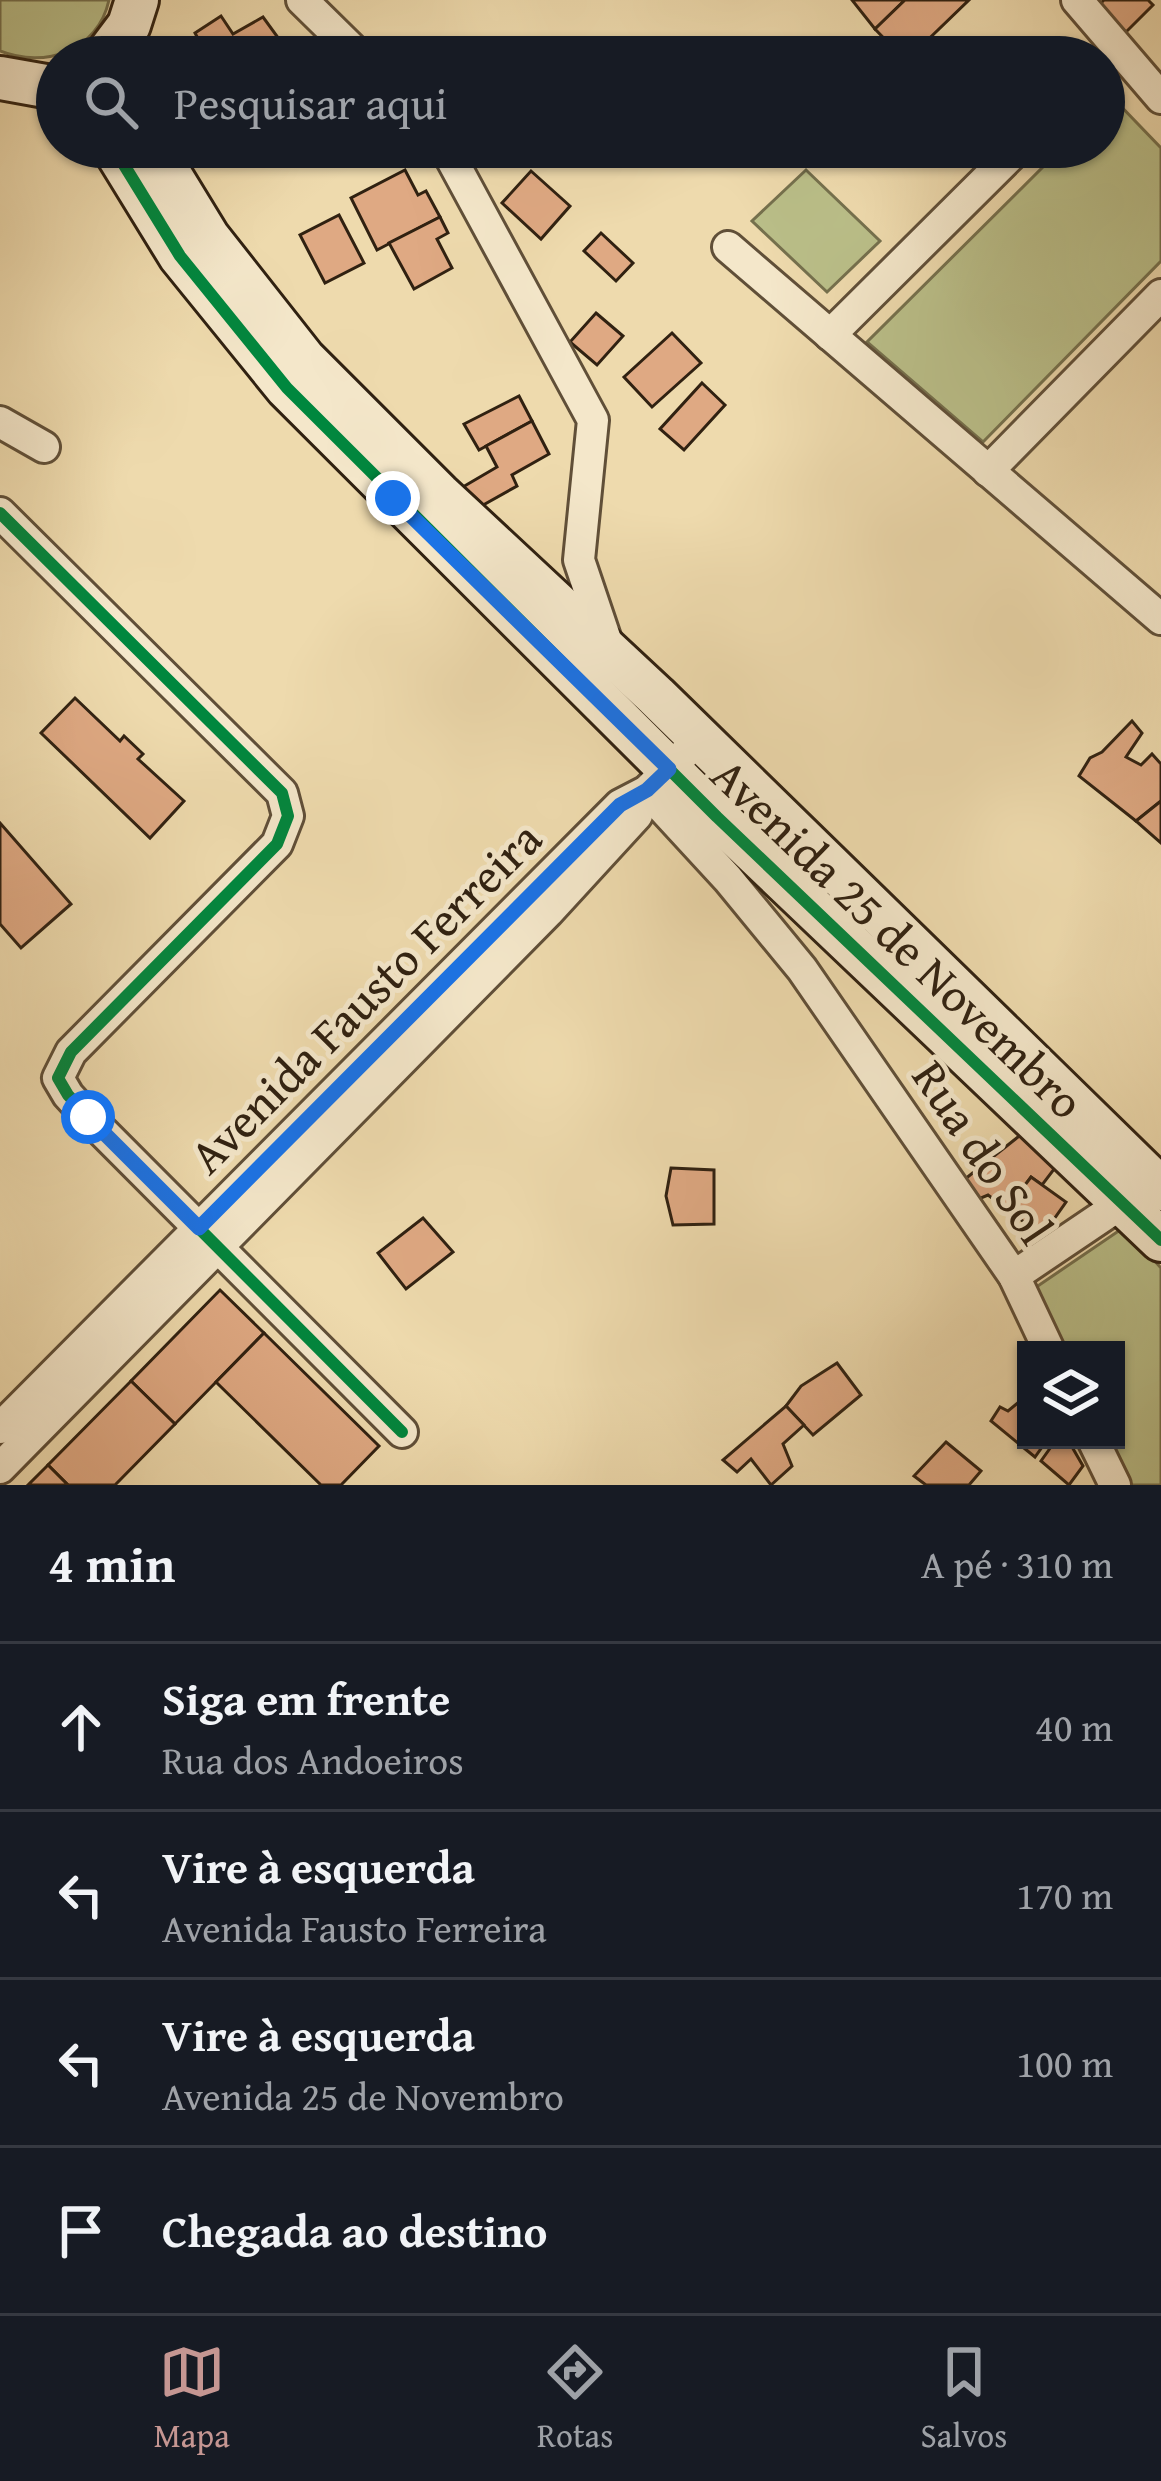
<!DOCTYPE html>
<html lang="pt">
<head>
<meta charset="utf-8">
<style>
	:root { --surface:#171b24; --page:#242831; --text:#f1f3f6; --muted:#9ea1a6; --line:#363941; --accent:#c59692 }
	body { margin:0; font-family:"Gentium Book Plus",serif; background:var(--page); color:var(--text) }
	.controls { position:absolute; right:36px; bottom:36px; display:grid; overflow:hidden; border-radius:0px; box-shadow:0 3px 9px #0004 }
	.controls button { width:108px; height:108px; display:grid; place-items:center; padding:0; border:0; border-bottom:3px solid var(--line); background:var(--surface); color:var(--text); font:60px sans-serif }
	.stop { position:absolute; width:36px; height:36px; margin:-27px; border:9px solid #1a73e8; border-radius:50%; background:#fff }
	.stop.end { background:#1a73e8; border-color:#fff; box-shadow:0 3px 12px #0008 }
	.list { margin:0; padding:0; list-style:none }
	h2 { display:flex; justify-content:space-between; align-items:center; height:156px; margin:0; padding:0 48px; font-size:51px }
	h2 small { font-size:39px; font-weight:400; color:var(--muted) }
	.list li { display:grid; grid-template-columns:78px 1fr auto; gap:36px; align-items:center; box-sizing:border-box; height:168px; padding:0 48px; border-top:3px solid var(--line) }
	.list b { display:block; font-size:45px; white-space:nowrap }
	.list p { margin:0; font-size:39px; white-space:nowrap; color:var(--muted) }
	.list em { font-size:39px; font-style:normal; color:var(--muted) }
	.icon { flex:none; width:66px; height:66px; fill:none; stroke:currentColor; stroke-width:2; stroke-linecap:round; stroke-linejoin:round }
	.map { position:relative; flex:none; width:1161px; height:1485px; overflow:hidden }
	.search { position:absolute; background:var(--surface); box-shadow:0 3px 9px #0004; left:36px; right:36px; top:36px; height:132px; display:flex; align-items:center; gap:30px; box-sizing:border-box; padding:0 42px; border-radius:66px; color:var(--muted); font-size:45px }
	.sheet { height:828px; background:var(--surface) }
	nav { display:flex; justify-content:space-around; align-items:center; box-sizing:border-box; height:168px; border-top:3px solid var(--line); background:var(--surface); font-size:33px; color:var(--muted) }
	nav a { display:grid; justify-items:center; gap:6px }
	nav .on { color:var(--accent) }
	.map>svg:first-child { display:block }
	.green { fill:#babf89; stroke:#75704d; stroke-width:3 }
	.building { fill:#dfa983; stroke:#302111; stroke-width:3 }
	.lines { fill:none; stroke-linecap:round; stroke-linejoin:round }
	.street-casing { stroke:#604f38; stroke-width:36 }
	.secondary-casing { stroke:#302111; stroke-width:48 }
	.street { stroke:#f4e7ca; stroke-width:30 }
	.secondary { stroke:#f4e7ca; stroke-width:42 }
	.cycleway-casing { stroke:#f4e7ca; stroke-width:20 }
	.cycleway { stroke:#00873e; stroke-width:12 }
	.route { stroke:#1a73e8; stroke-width:15 }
	.labels { text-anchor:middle; stroke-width:10; stroke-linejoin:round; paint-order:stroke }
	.street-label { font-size:48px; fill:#302111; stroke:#f4e7ca }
</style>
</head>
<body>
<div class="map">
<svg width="1161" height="1485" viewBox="0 0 1161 1485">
	<rect width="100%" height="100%" fill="#eedaad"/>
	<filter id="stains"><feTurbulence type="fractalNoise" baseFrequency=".00167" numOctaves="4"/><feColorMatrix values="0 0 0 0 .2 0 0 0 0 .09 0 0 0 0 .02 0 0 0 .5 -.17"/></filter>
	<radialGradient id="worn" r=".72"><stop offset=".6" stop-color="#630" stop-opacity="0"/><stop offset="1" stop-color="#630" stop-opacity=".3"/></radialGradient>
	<!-- green -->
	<g class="green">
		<path d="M0,0h109c-11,51 -64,69 -109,51z"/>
		<path d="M1112,97l49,51v113l-178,181 -116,-100 196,-195h41v-41z"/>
		<path d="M806,170l74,71 -53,51 -75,-71z"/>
		<path d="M1120,1230l17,11 24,27v217h-38l-22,-45h15v-90h-58l-29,-58z"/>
	</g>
	<!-- building -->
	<g class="building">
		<path d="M852,0h53l-30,29z"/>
		<path d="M905,0h64l-59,57h-8l-27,-28z"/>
		<path d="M1104,0h44l5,5 -27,27 -27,-27z"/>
		<path d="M221,16l12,18 30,-17 24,33 -8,7h-46l-6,-7 -19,7 -13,-24z"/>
		<path d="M405,170l13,25 8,-4 14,26 -63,33 -26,-52z"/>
		<path d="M531,171l39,35 -29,33 -39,-36z"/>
		<path d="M339,215l25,48 -39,20 -25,-48z"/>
		<path d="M440,217l8,16 -11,6 15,29 -38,21 -25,-46z"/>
		<path d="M601,233l32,30 -17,18 -32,-30z"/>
		<path d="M596,313l27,23 -26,29 -27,-23z"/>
		<path d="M672,333l29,30 -49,44 -28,-30z"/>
		<path d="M702,383l23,22 -41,45 -24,-21z"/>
		<path d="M519,396l13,25 -53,29 -15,-26z"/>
		<path d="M532,421l17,33 -37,21 5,11 -41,23 -20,-18 41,-24 -11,-21z"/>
		<path d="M75,698l45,43 4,-5 19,18 -5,5 46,42 -34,37 -109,-105z"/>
		<path d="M1132,721l10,12 -16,24 15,8 11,-11 9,10v37l-25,20 -57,-45 11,-18 12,-6z"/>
		<path d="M1161,801v42l-25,-22z"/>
		<path d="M0,823l71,81 -50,44 -21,-24z"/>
		<path d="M1023,1133l35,31 -16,21 -11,-8 -24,32 -19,-14 -14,6 -14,-18z"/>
		<path d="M671,1168l43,2v54l-41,1 -7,-29z"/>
		<path d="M1031,1177l35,25 -24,34 -35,-27z"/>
		<path d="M423,1218l30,34 -47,37 -28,-36z"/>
		<path d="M220,1290l44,43 -89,91 -44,-43z"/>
		<path d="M264,1333l115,113 -38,39h-20l-105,-103z"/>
		<path d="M837,1363l24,32 -48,40 -27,-29 15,-20z"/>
		<path d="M131,1381l44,43 -60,61h-47l-20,-20z"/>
		<path d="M1025,1397l1,43h21l-12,17 -44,-36 9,-14 8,4z"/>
		<path d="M786,1406l18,19 -21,19 9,22 -21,19 -20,-26 -14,13 -14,-12z"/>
		<path d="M1056,1440h12l15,26 -14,19 -28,-24z"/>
		<path d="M946,1442l35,29 -12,14h-43l-12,-9z"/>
		<path d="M48,1465l20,20h-40z"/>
	</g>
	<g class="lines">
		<!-- street casing -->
		<g class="street-casing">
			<g id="street">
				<path d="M302,0l58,57"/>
				<path d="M1077,0l84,98"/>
				<path d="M445,147l148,273 -14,140 28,83"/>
				<path d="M728,247l433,372"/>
				<path d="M830,335l189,-188"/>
				<path d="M0,422l44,25"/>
				<path d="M988,471l173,-176"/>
				<path d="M0,513l282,280 6,23 -11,28 -206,208 -13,26 10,17 20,22 314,315"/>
				<path d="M647,791l81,88 74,90 212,307 35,74"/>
				<path d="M1014,1276l123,-83"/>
				<path d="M0,1428l620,-623 27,-14 36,-36"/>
				<path d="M1093,1440l22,45"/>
				<path d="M0,1468l548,-556 89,-97"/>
			</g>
		</g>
		<!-- secondary casing -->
		<g class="secondary-casing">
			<g id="secondary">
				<path d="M105,57l24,-32 8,-25"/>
				<path d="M0,78l51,9 6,-2"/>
				<path d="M113,147l67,109 107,132 430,429 444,423"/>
				<path d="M153,147l55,90 96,122 135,135 217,202 505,493"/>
			</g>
		</g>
		<!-- street -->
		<use href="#street" class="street"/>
		<!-- secondary -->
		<use href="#secondary" class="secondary"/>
		<!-- cycleway casing -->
		<g class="cycleway-casing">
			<g id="cycleway">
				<path d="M113,147l67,109 107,132 430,429 444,423"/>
				<path d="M0,513l282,280 6,23 -11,28 -206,208 -13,26 10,17 20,22 314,315"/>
			</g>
		</g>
		<!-- cycleway -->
		<use href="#cycleway" class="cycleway"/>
	</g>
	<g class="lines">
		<!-- route -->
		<path class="route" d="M88,1117l111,111 421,-423 27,-15 22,-21 -276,-271"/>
	</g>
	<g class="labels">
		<!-- street labels -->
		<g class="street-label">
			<text transform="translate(898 938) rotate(44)" y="17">Avenida 25 de Novembro</text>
			<text transform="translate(365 997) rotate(-45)" y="17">Avenida Fausto Ferreira</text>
			<text transform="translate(983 1152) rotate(56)" y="17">Rua do Sol</text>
		</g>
	</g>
	<rect width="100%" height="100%" filter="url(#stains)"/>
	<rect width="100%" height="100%" fill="url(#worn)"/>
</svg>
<div class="controls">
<button><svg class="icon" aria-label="layers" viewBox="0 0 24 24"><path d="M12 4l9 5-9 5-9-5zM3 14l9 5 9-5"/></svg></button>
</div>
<div class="stop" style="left:88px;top:1117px"></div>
<div class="stop end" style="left:393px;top:498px"></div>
<div class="search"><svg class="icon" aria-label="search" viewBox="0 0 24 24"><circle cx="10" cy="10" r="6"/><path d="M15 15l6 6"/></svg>Pesquisar aqui</div>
</div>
<section class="sheet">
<h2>4 min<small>A pé · 310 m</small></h2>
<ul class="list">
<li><svg class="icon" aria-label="ahead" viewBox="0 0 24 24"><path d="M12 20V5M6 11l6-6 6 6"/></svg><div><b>Siga em frente</b><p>Rua dos Andoeiros</p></div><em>40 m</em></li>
<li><svg class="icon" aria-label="left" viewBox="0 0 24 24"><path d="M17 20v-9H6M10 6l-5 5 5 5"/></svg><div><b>Vire à esquerda</b><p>Avenida Fausto Ferreira</p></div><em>170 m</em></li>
<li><svg class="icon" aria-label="left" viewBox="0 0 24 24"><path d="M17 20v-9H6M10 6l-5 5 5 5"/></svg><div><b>Vire à esquerda</b><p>Avenida 25 de Novembro</p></div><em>100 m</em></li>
<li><svg class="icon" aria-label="arrive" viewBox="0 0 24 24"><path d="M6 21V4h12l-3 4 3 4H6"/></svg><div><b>Chegada ao destino</b></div></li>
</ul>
</section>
<nav>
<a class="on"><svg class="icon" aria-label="map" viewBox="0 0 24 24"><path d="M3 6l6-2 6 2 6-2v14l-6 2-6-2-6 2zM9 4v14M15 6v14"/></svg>Mapa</a>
<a><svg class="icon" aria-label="directions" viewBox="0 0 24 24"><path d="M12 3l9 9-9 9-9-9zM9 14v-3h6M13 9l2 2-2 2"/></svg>Rotas</a>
<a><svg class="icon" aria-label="saved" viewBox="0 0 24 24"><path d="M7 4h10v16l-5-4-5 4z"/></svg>Salvos</a>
</nav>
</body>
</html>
